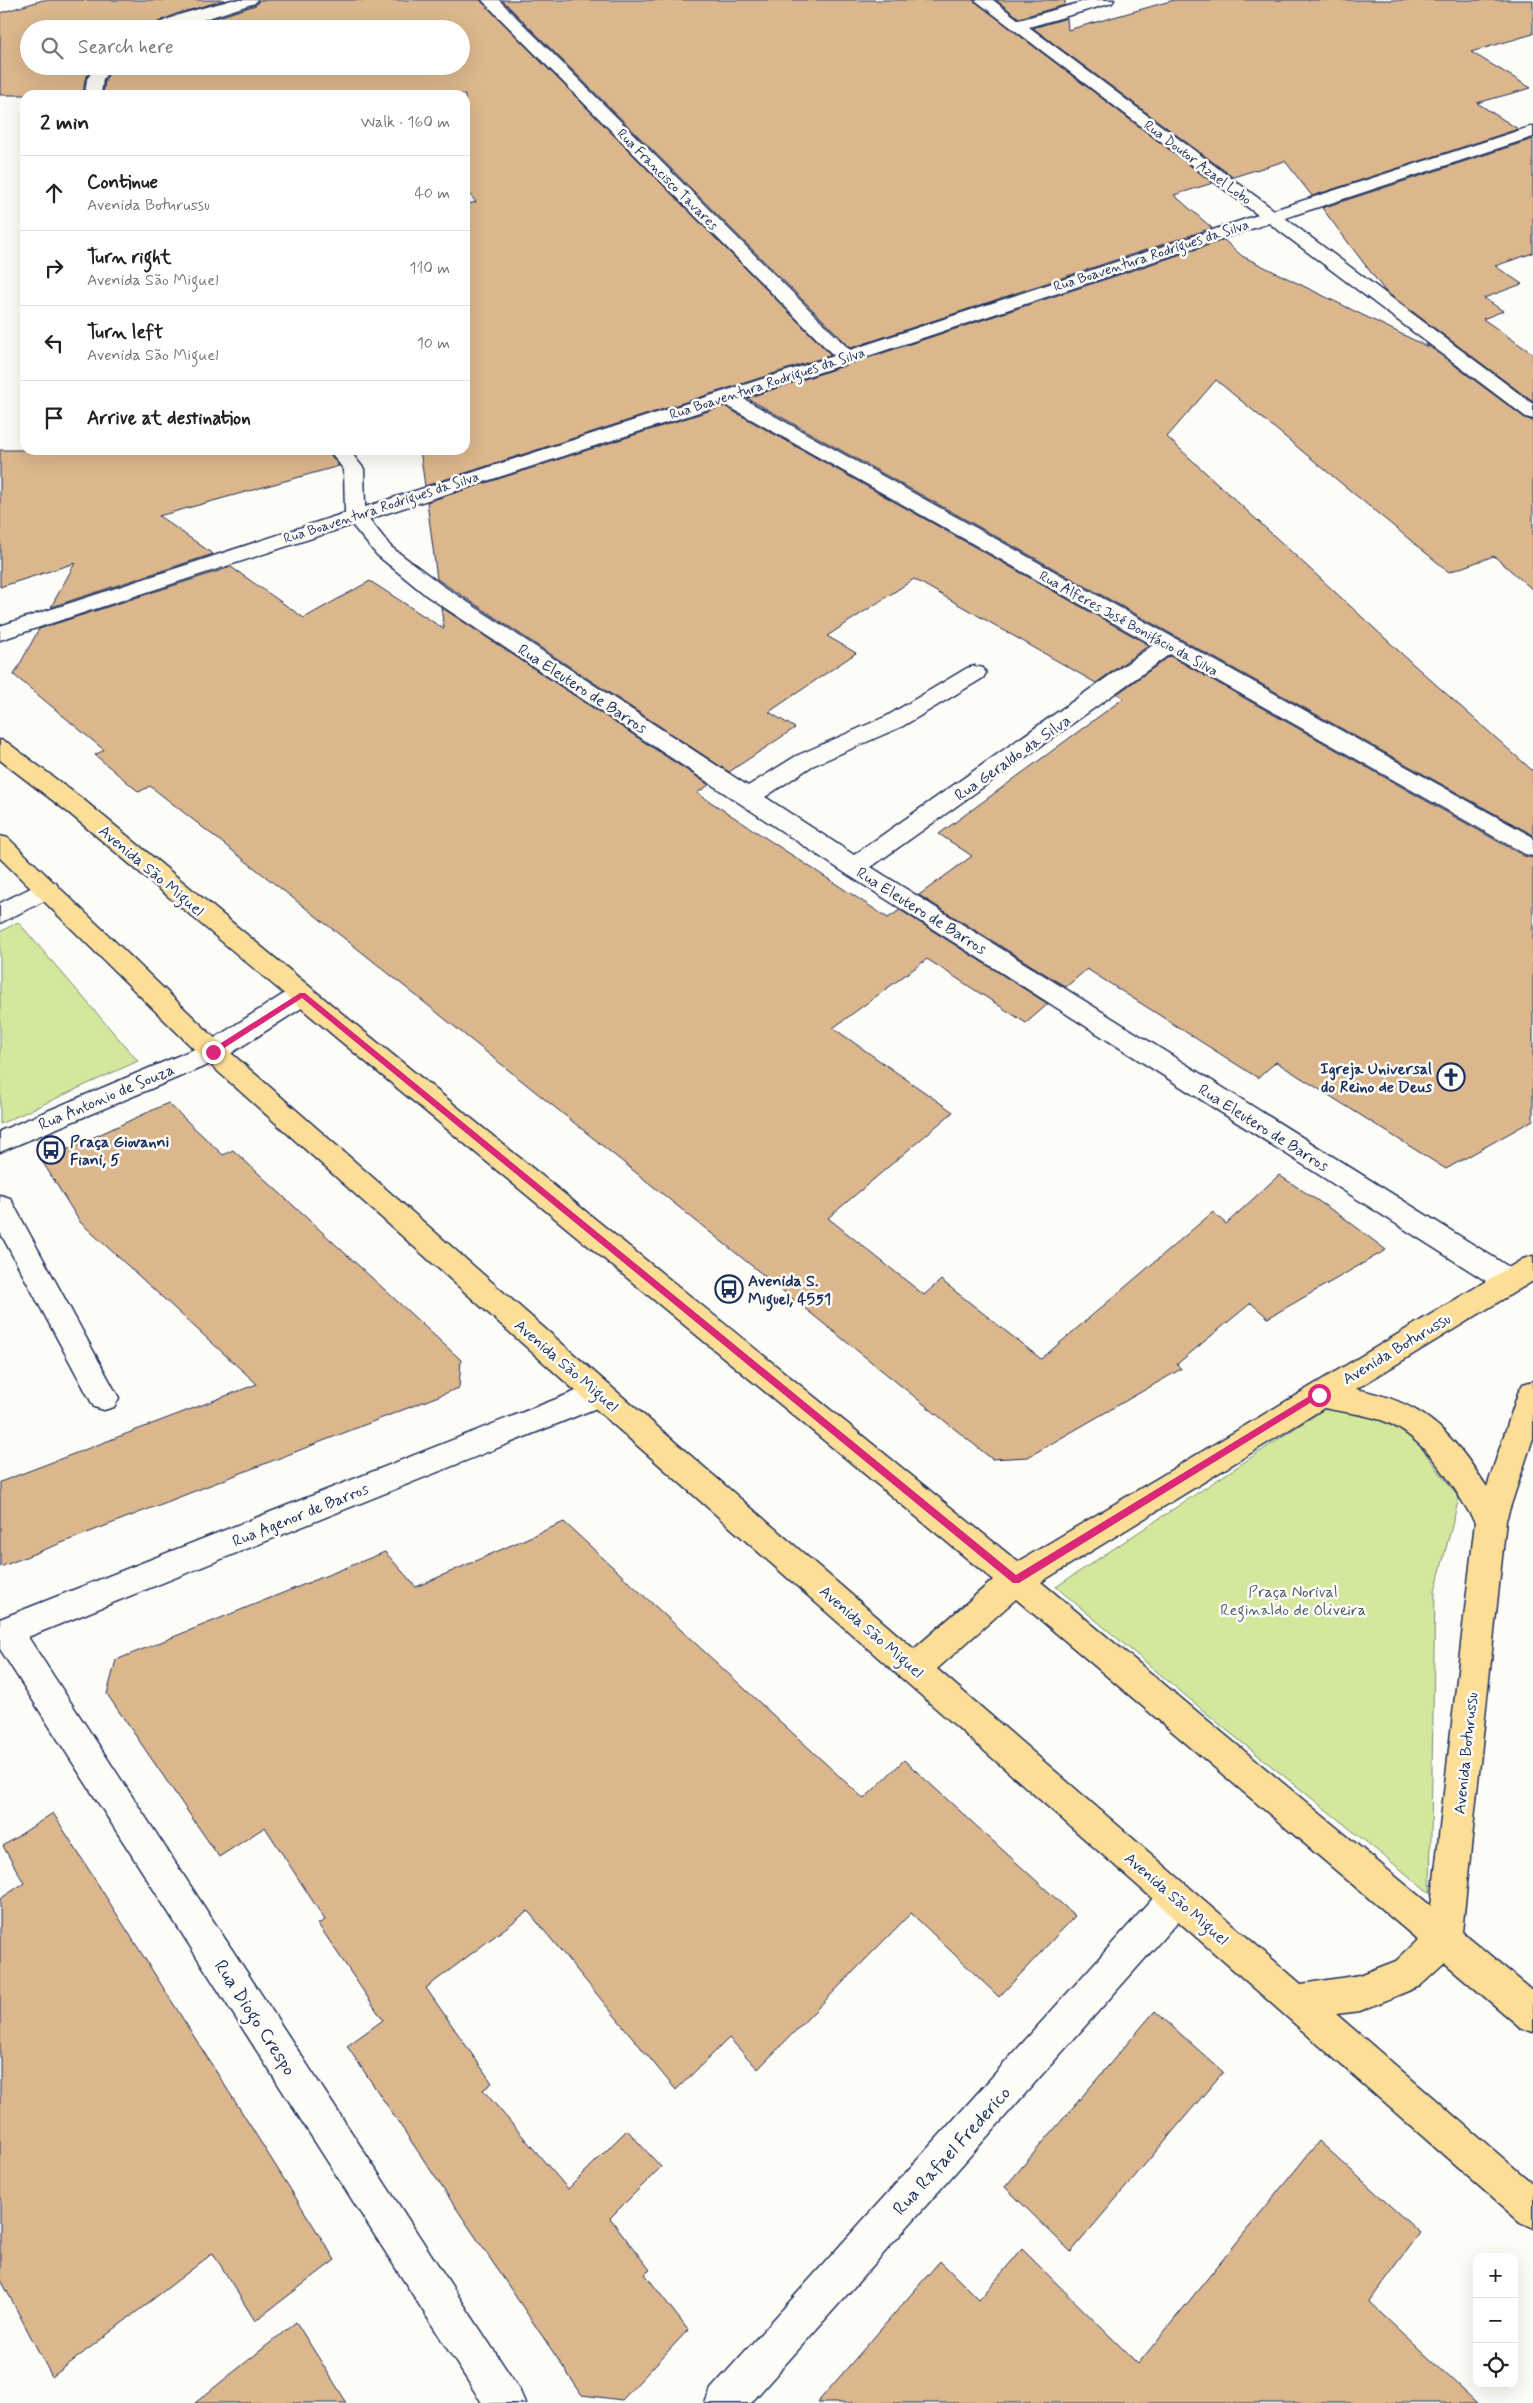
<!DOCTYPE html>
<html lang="en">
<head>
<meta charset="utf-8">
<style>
	:root { --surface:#fff; --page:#f2f2f2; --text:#222; --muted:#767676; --line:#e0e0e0 }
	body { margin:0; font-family:Mynerve,sans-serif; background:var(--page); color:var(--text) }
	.controls { position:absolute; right:15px; bottom:15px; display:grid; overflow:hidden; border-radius:10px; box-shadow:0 5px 20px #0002 }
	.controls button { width:45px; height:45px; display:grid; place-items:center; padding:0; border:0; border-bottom:1px solid var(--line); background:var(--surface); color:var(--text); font:25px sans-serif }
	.stop { position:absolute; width:15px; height:15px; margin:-11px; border:4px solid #db2777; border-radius:50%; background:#fff }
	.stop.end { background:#db2777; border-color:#fff; box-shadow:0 1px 5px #0008 }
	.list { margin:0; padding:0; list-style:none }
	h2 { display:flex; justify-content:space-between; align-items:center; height:65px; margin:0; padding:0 20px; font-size:21px }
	h2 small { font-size:16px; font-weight:400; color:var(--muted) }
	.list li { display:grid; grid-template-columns:32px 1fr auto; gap:15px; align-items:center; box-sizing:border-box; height:75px; padding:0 20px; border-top:1px solid var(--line) }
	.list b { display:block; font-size:19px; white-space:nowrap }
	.list p { margin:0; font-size:16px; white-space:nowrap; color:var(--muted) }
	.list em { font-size:16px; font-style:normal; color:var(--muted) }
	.icon { flex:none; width:28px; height:28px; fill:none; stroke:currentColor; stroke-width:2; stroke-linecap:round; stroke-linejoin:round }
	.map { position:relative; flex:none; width:1533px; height:2403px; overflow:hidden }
	.search { position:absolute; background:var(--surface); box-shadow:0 5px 20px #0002; left:20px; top:20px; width:450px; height:55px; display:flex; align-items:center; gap:12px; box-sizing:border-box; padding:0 18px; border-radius:28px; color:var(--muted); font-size:19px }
	.panel { position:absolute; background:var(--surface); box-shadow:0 5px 20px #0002; left:20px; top:90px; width:450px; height:365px; border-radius:15px }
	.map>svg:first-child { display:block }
	.green { fill:#d3e89c; stroke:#778c7d }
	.building { fill:#dcb78d; stroke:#1b2f5e }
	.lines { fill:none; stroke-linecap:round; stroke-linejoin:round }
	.minor-casing { stroke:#1b2f5e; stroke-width:3 }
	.major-casing { stroke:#1b2f5e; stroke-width:3 }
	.minor { fill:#fdfcf7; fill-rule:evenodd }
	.major { fill:#fdde96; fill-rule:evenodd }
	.route { fill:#db2777 }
	.labels { text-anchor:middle; stroke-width:5; stroke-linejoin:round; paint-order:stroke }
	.far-street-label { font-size:14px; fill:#1b2f5e; stroke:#fdfcf7 }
	.street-label { font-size:16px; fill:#1b2f5e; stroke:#fdfcf7 }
	.poi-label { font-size:16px; font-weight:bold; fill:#1b2f5e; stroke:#fdfcf7; text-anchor:start }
	.park-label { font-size:16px; fill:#495d6e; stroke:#fdfcf7 }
	.near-street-label { font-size:19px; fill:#1b2f5e; stroke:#fdfcf7 }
</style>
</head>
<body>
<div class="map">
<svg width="1533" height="2403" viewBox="0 0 1533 2403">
	<rect width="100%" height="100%" fill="#fdfcf7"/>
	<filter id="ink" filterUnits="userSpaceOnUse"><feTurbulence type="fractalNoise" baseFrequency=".02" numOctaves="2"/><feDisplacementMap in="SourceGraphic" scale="10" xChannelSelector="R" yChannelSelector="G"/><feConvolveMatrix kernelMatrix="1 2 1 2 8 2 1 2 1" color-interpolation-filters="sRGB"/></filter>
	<g filter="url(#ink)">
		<!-- green -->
		<g class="green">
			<path d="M18,922l120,139 -138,63v-192z"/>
			<path d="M1330,1405l72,17 57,76 -24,93 -5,302 -201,-161 -173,-145z"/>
		</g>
		<!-- building -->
		<g class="building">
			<path d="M43,0h182l-49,14 -20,9 -6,6h-121v37h65l-9,13 -2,16h-83v-82z"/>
			<path d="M259,0h221l351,355 -406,131 -5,-36h45v-245l11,-3 -11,-13v-94h-362l2,-15 9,-14h347v-37h-280l75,-24z"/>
			<path d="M502,0h471l240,183 -39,12 38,33 -361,120z"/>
			<path d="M996,0h69v5l-46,13z"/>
			<path d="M1174,0h359v34l-62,18 60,36 -54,15 41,26 -206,67 -27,-35 -52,16 -200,-149 34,-10 1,12z"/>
			<path d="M1533,139v114l-38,13 27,18 -38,14 19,13 -20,8 50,35v48l-148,-111 -63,-83z"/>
			<path d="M1224,240l18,16 186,91 -2,-3 99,74 8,3v169l-39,-34 -45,16 -233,-192 -49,57 247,228 119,106v64l-786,-437z"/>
			<path d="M724,406l425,239 -53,38 -182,-104 -87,57 29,17 -87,59 26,16 -66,44 -292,-193 -10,-77z"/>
			<path d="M0,450h327l12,16 -180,50 54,38 -162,53 24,-44 -75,24z"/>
			<path d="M231,567l73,51 66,-37 74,48 -3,-22 268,178 -12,8 191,125 12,-8 148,94 -22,19 -99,-64 -94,69 120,84 -125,106 96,77 17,-15 100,79 172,-147 13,12 53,-49 68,45 39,30 -118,68 -17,-15 -74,61 4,5 -153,88 -36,2 -629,-506 -213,-167 -11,6 -44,-37 9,-5 -90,-75 25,-46z"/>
			<path d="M1170,656l354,200 9,2v262l-87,49 -170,-107 -18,16 -171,-109 -21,18 -147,-92 53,-39 -33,-22 185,-136 -7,-4z"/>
			<path d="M168,1103l55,52 10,-5 228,210 -2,28 -459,179v-85l257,-98 -177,-162 -38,-61z"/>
			<path d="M564,1522l300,277 40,-39 171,156 -76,81 -88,-84 -153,156 -29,-31 -53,52 -148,-179 -102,77 66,95 -9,7 85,99 59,-59 34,37 -51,51 40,52 -5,4 43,56 -66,70 -40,-5 -235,-349 36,-26 -65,-96 7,-4 -60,-93 -46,30 -112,-163 9,-34 269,-108 31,35z"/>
			<path d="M53,1813l282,447 -80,61 -42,-68 -161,124 -52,-99v-379l24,-16 -21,-37z"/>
			<path d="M1155,2011l68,61 -152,180 -66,-65z"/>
			<path d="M1319,2141l101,92 -51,69 108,101h-660l123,-142 39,39 43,-51 116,115z"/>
			<path d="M296,2322l51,81h-152z"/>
		</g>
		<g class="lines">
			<!-- minor casing -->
			<g class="minor-casing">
				<g id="minor">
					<path d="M232,0h25l-2,3 -81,26h-22c9,-12 63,-24 80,-29z"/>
					<path d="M482,0h17l351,350 408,-135 -283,-215h18l26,20 70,-20h25l-2,3 -83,24 245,183 259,-84v11l-248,81 248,186v15l-7,-2 -257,-194 -527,175 791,439v19l-8,-2 -355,-200 -299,213 646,405 4,8 -4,8 -10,3 -10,-3 -652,-415 -418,-277 -50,-41 -25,-30 -352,115v-14l345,-113 -1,-43 -15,-20h20l15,19 1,38 469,-151zM724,404l429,241 -299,210 -89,-58 47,-31 91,-40 80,-48 3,-5 -3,-5 -8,-2 -8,2 -80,48 -91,40 -48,30 -305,-200 -52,-39 -22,-28z"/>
					<path d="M96,66h16l-9,13 -2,16h-16l2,-16z"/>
					<path d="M47,880l9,3 3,6 -3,6 -56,28v-20z"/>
					<path d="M302,986l9,2 4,7 -4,7 -89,57 -222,93v-21l204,-86 89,-57z"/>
					<path d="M0,1195l10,3 104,191 5,9 -5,9 -10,3 -10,-3 -94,-175z"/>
					<path d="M599,1382l10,3 5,9 -5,9 -581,234 491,752 6,14h-43l-482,-754v-30z"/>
					<path d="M1176,1881l12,5 5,12 -5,12 -437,493h-46l6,-14 453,-503z"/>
				</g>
			</g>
			<!-- major casing -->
			<g class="major-casing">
				<path id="major" d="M0,740l8,3 77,58 271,224 662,537 505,-303 10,-3v25l-177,108c68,14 94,41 131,98l31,-94 5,-9 10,-3v57l-27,82 -44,412 71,59v41l-13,-5 -75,-64 -25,23 -60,25 -24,3 197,170v44l-13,-6 -931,-819 -385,-344 -204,-201v-22l8,2 214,207 387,340 305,264 79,-69 -655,-541 -269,-226 -69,-53zM1324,1408c19,4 39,6 57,12 45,16 70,63 94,102l-44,384 -390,-324zM1016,1599l402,341 -22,21 -36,14 -59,9 -364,-315z"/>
			</g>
			<!-- minor -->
			<use href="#minor" class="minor"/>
			<!-- major -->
			<use href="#major" class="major"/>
		</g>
	</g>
	<!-- route -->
	<path class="route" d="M300,993h5l711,582 300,-183 3,-1 4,4 -304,188h-6l-711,-585 -87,56h-5v-4z"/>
	<!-- icons -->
	<defs>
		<g id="church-ring" transform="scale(1.4375)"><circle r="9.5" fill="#fdfcf7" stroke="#1b2f5e" stroke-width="1.5"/><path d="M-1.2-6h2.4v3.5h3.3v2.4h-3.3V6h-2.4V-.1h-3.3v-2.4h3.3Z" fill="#1b2f5e"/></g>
		<g id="bus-ring" transform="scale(1.4375)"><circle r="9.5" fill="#fdfcf7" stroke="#1b2f5e" stroke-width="1.5"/><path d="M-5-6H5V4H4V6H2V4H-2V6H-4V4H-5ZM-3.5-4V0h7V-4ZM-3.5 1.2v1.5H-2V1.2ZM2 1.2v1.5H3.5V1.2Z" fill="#1b2f5e"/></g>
	</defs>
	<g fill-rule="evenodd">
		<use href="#church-ring" x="1451" y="1077"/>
		<use href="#bus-ring" x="51" y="1150"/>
		<use href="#bus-ring" x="729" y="1289"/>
	</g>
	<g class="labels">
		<!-- far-street labels -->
		<g class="far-street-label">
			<text transform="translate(1198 162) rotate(37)" y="5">Rua Doutor Azael Lobo</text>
			<text transform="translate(668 179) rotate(45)" y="5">Rua Francisco Tavares</text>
			<text transform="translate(1151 255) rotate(-18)" y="5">Rua Boaventura Rodrigues da Silva</text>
			<text transform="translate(767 383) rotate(-18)" y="5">Rua Boaventura Rodrigues da Silva</text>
			<text transform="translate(381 507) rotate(-18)" y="5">Rua Boaventura Rodrigues da Silva</text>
			<text transform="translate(1129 623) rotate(29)" y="5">Rua Alferes José Bonifácio da Silva</text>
		</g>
		<!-- street labels -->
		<g class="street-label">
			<text transform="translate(583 688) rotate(33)" y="6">Rua Eleutero de Barros</text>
			<text transform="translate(1012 757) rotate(-35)" y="6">Rua Geraldo da Silva</text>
			<text transform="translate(152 870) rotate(40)" y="6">Avenida São Miguel</text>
			<text transform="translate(922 910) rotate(32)" y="6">Rua Eleutero de Barros</text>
			<text transform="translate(106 1096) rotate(-23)" y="6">Rua Antonio de Souza</text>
			<text transform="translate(1264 1127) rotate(32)" y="6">Rua Eleutero de Barros</text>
			<text transform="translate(1396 1348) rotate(-31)" y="6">Avenida Boturussu</text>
			<text transform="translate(567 1365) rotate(41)" y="6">Avenida São Miguel</text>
			<text transform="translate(300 1514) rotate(-22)" y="6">Rua Agenor de Barros</text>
			<text transform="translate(872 1631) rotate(41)" y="6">Avenida São Miguel</text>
			<text transform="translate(1465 1753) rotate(-84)" y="6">Avenida Boturussu</text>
			<text transform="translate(1177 1898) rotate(41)" y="6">Avenida São Miguel</text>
		</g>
		<!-- poi labels -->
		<g class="poi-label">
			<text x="1432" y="1074" text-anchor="end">Igreja Universal<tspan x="1432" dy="18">do Reino de Deus</tspan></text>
			<text x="70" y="1147">Praça Giovanni<tspan x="70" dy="18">Fiani, 5</tspan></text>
			<text x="748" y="1286">Avenida S.<tspan x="748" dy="18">Miguel, 4551</tspan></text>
		</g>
		<!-- park labels -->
		<g class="park-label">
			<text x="1293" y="1597">Praça Norival<tspan x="1293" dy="18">Reginaldo de Oliveira</tspan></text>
		</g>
		<!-- near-street labels -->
		<g class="near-street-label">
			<text transform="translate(256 2017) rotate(57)" y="7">Rua Diogo Crespo</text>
			<text transform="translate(951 2150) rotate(-48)" y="7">Rua Rafael Frederico</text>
		</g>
	</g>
</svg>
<div class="controls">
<button>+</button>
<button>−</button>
<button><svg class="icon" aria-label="locate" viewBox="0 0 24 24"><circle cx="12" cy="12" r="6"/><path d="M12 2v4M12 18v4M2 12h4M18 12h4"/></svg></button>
</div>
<div class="stop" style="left:1319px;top:1395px"></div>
<div class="stop end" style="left:213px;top:1052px"></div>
<div class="search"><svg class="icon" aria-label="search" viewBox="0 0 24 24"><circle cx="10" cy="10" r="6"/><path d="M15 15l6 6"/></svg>Search here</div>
<section class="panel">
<h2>2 min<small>Walk · 160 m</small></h2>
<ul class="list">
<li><svg class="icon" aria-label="ahead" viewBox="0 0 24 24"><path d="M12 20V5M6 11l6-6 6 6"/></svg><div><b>Continue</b><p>Avenida Boturussu</p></div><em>40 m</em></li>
<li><svg class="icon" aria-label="right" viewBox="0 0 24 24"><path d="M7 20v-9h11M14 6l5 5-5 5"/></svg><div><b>Turn right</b><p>Avenida São Miguel</p></div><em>110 m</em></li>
<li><svg class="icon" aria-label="left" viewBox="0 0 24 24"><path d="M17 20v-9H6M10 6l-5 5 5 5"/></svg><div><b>Turn left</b><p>Avenida São Miguel</p></div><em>10 m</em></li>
<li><svg class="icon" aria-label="arrive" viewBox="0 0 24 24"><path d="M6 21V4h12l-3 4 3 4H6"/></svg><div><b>Arrive at destination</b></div></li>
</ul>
</section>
</div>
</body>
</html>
